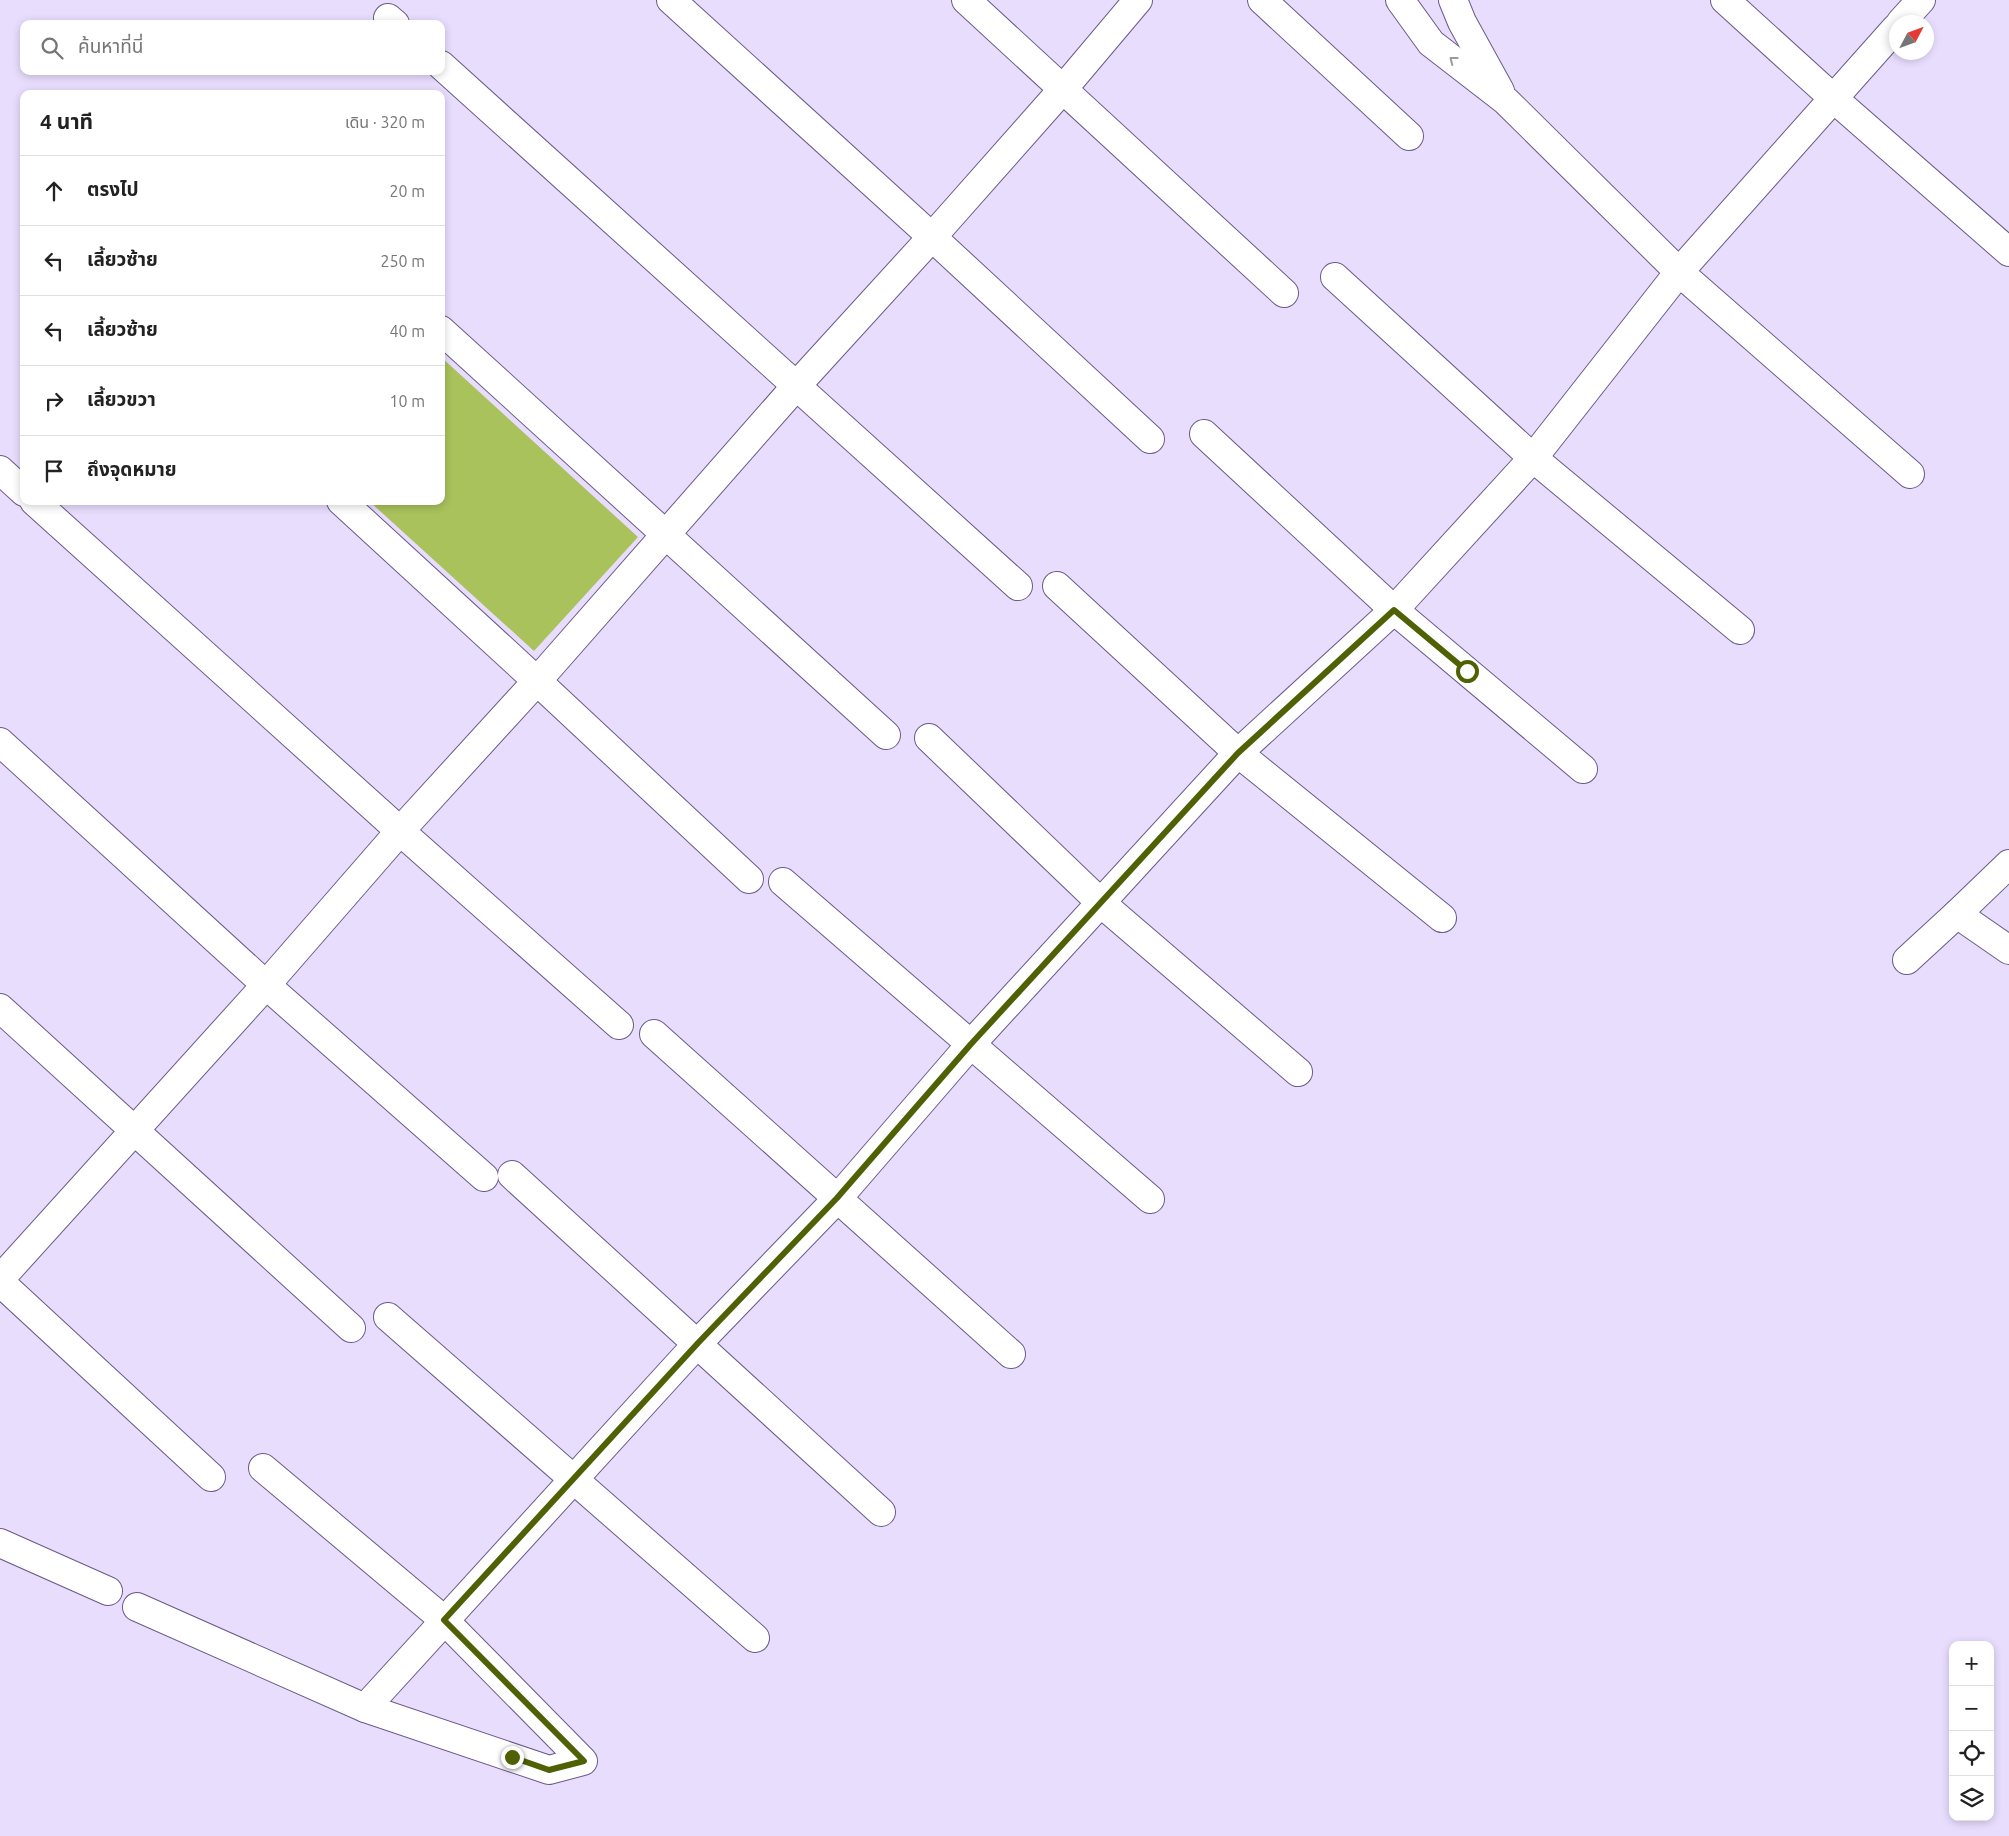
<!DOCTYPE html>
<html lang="th">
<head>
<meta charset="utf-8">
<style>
	:root { --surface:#fff; --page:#f6f6f6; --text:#222; --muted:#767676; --line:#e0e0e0 }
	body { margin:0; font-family:Ubuntu,"Noto Sans Thai",sans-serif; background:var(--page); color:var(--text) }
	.controls { position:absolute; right:15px; bottom:15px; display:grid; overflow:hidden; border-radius:10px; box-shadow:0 2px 8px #0003 }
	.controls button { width:45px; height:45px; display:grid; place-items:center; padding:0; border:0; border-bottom:1px solid var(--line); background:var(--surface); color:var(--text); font:25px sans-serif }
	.compass { position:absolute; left:1889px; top:15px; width:45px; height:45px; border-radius:50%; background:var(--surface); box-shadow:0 2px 8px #0003; rotate:49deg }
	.stop { position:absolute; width:15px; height:15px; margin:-11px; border:4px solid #506005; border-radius:50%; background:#fff }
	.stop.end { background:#506005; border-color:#fff; box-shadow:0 1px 5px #0008 }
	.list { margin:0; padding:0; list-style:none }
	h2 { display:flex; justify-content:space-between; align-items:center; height:65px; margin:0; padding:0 20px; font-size:21px }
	h2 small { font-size:16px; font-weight:400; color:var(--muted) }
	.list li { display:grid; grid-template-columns:32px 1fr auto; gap:15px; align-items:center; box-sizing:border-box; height:70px; padding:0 20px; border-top:1px solid var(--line) }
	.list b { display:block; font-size:19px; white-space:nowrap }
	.list em { font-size:16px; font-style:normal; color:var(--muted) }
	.icon { flex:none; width:28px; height:28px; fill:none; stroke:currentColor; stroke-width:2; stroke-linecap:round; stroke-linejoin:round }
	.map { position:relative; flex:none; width:2009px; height:1836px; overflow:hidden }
	.search { position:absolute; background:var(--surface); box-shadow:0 2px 8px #0003; left:20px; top:20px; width:425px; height:55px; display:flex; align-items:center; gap:12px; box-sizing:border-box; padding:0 18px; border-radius:10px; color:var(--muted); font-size:19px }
	.panel { position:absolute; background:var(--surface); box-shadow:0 2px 8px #0003; left:20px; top:90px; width:425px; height:415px; border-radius:10px }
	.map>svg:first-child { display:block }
	.green { fill:#a9c25c }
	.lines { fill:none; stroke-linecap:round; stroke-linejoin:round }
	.minor-casing { stroke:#6b5a88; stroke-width:30 }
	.minor { stroke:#fff; stroke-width:28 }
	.oneway { stroke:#9d9aa2 }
	.route { stroke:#506005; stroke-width:6 }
</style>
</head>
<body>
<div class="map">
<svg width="2009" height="1836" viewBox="0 0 2009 1836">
	<rect width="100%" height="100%" fill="#e8ddfd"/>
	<!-- green -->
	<path class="green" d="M441,357l197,180 -104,114 -165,-150h72z"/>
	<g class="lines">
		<!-- minor casing -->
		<g class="minor-casing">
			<g id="minor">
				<path d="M671,0l261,237 218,202"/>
				<path d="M966,0l318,293"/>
				<path d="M1262,0l147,136"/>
				<path d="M1400,0l31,43 75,58 173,171 231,202"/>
				<path d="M1453,0l9,22 38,69"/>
				<path d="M1725,0l108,98 176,154"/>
				<path d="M388,18l7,6"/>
				<path d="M1901,22l20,-22"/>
				<path d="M441,65l577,521"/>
				<path d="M1335,277l198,181 207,172"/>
				<path d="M441,330l445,405"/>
				<path d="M1204,434l190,176 189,159"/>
				<path d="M0,470l24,22"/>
				<path d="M34,501l366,330 219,194"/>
				<path d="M341,501l196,180 212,198"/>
				<path d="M1057,586l181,167 204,165"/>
				<path d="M929,738l172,165 197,169"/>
				<path d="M0,742l266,243 218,192"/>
				<path d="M2009,864l-52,50 52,36"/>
				<path d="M783,882l367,317"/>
				<path d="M1907,960l50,-46"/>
				<path d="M0,1008l351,320"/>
				<path d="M654,1034l357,320"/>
				<path d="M512,1175l369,337"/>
				<path d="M0,1279l266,-294 134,-154 137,-150 260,-296 135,-148 131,-148 75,-89"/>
				<path d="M0,1282l211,195"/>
				<path d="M388,1317l367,321"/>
				<path d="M0,1543l108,48"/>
				<path d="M137,1607l228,101 184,62 34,-9 -139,-141 -181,-152"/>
				<path d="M365,1708l333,-365 139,-144 134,-155 267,-291 156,-143 139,-152 146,-186 217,-244"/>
			</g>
		</g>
		<!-- minor -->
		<use href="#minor" class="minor"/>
	</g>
	<!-- one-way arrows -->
	<defs><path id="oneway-chevron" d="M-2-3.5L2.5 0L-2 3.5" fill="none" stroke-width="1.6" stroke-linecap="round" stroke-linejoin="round" transform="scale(1.25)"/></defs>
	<use class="oneway" href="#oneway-chevron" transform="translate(1453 60) rotate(-142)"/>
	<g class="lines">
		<!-- route -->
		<path class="route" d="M512,1757l37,13 35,-9 -140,-141 254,-277 139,-145 134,-154 267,-291 156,-143 73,61"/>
	</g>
</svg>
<div class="controls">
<button>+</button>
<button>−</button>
<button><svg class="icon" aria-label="locate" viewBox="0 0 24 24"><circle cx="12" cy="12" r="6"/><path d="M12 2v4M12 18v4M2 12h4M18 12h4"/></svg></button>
<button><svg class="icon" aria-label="layers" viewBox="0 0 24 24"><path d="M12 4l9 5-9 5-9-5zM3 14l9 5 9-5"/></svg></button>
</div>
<svg class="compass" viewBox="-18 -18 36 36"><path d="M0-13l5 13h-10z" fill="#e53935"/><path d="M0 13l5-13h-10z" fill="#767676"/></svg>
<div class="stop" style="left:1467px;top:671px"></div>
<div class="stop end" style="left:512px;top:1757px"></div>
<div class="search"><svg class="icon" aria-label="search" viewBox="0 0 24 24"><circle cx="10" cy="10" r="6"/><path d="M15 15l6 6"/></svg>ค้นหาที่นี่</div>
<section class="panel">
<h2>4 นาที<small>เดิน · 320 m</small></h2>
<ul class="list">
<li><svg class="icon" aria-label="ahead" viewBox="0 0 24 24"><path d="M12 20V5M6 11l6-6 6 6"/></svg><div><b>ตรงไป</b></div><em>20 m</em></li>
<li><svg class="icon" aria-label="left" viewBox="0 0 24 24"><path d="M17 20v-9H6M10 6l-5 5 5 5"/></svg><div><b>เลี้ยวซ้าย</b></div><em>250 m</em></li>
<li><svg class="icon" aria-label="left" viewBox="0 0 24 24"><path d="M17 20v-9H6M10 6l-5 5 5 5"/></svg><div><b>เลี้ยวซ้าย</b></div><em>40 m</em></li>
<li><svg class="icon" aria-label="right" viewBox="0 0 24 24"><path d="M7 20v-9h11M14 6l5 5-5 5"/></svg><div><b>เลี้ยวขวา</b></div><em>10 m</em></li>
<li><svg class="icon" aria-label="arrive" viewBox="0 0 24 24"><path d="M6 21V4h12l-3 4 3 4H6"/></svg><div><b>ถึงจุดหมาย</b></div></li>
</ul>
</section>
</div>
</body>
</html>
